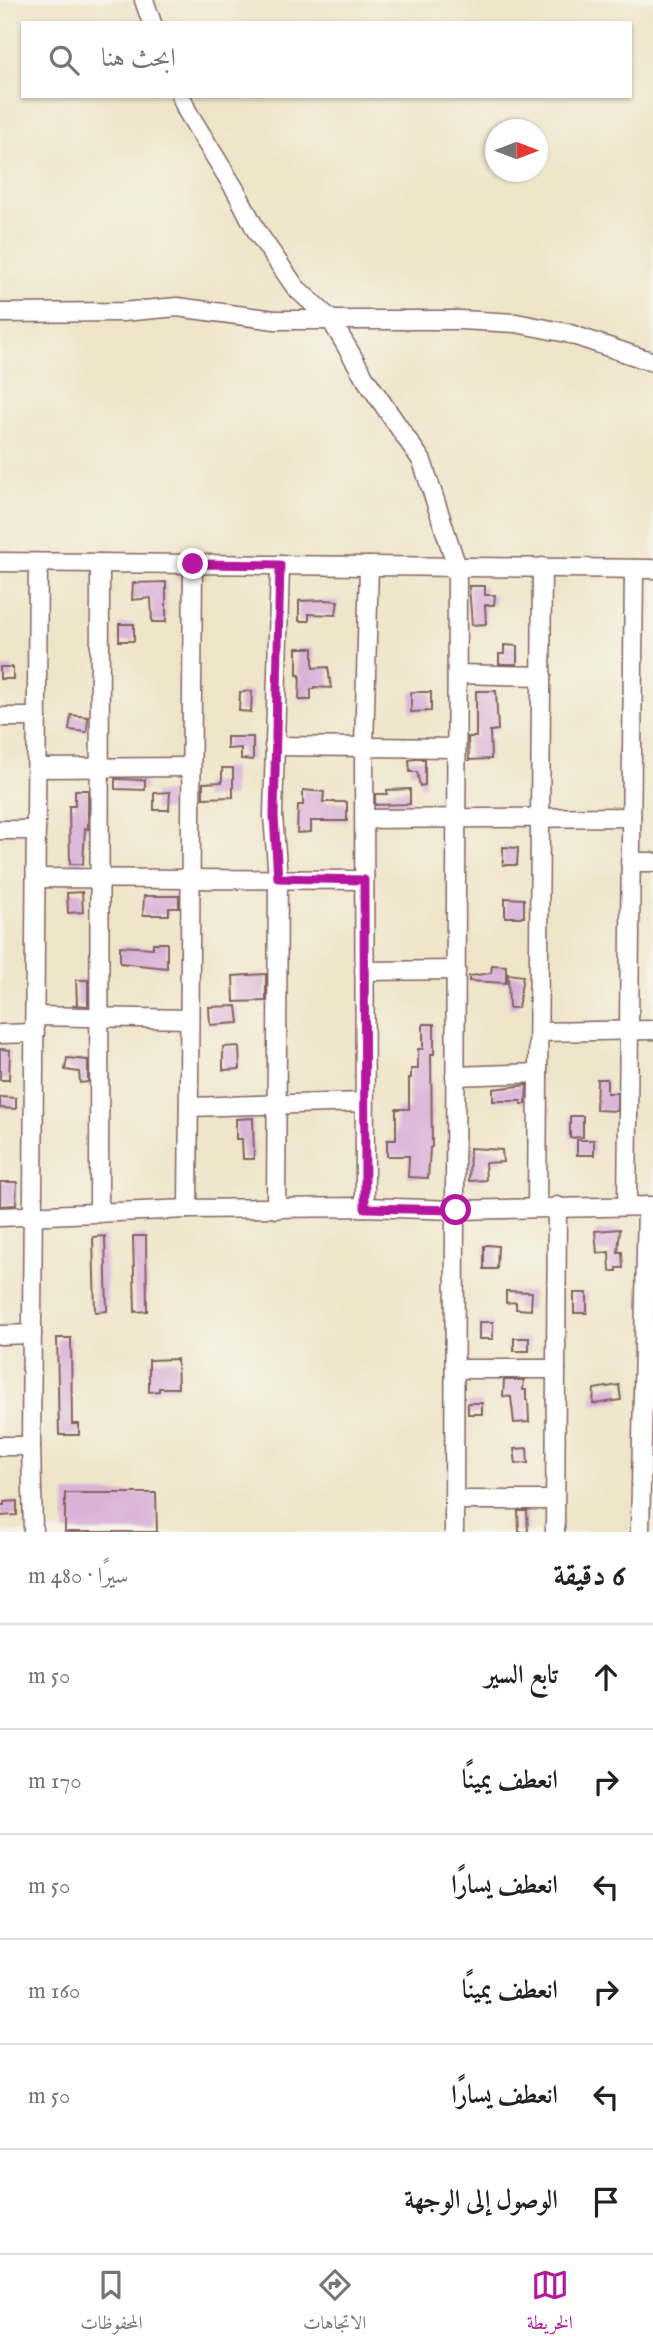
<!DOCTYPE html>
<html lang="ar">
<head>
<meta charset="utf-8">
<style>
	:root { --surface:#fff; --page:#f2f2f2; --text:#222; --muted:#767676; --line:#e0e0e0; --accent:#b5179e }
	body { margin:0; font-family:"IM FELL English",Amiri,serif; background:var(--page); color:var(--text); direction:rtl }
	.compass { position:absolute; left:485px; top:119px; width:63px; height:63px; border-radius:50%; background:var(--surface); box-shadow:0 2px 5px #0004; rotate:90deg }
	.stop { position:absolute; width:21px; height:21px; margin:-16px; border:5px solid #b5179e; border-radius:50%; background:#fff }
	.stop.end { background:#b5179e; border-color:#fff; box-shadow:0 2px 7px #0008 }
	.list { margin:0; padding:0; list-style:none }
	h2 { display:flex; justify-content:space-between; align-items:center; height:91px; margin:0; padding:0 28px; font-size:30px }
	h2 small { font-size:23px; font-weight:400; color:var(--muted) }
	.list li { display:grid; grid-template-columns:46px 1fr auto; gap:21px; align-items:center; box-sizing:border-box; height:105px; padding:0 28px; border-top:2px solid var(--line) }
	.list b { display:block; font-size:26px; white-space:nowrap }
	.list em { font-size:23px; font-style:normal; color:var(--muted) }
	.icon { flex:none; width:38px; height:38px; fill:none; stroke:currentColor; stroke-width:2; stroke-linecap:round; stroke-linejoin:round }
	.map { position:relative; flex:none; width:653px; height:1532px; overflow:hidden; direction:ltr }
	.search { position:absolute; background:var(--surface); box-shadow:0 2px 5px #0004; left:21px; right:21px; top:21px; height:77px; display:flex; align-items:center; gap:18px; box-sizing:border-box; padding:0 24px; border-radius:0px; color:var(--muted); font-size:26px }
	.sheet { height:721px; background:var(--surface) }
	nav { display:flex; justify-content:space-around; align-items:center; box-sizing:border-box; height:98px; border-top:2px solid var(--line); background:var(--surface); font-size:19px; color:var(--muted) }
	nav a { display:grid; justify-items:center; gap:4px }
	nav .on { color:var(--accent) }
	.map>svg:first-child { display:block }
	.building { fill:#d9b2d8 }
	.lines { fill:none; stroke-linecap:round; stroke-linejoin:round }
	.minor-casing { stroke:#836462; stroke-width:21 }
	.minor { stroke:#fff; stroke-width:18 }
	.route { stroke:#b5179e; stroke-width:9 }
</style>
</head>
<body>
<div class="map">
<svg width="653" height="1532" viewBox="0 0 653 1532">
	<rect width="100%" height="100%" fill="#f7f3e8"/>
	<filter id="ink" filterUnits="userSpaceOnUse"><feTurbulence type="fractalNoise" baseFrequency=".0143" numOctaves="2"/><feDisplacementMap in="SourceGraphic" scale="14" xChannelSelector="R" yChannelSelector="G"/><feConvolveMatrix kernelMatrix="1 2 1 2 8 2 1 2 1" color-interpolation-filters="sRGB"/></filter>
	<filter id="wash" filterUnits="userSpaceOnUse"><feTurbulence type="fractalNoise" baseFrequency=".00686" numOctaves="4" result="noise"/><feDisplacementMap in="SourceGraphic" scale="28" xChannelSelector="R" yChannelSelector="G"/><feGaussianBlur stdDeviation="1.57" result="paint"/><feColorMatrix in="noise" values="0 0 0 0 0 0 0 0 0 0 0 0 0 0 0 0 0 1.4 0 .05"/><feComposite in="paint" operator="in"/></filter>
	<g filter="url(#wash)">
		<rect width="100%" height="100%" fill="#eee5c9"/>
		<g id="blocks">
			<!-- building -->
			<g class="building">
				<path d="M166,582v40h-14l-1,-24 -19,2 1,-17z"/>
				<path d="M469,586h16v9h10l-1,10h-9l1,19 -14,1z"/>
				<path d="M325,600l13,1 -2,14 -27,-1v7h-10v-20z"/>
				<rect x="119" y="624" width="15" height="17"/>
				<path d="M504,645l13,1v18h-18v-10h5z"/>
				<path d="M297,648h16v20l15,-1 3,21 -17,-1v2h-3v11h-12l1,-25h-3z"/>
				<rect x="0" y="667" width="13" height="12"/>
				<path d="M252,691l-1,21 -12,-1 1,-19z"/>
				<path d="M476,691h20l2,39 -8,1 1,28 -22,1 -1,-23h8z"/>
				<path d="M411,692h20v19l-20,1z"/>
				<path d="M71,715l17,2 -1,15 -18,-2z"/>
				<path d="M227,737h26v23l-12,-1v-11l-14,1z"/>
				<path d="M415,759h10v26l-5,1 -3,-14h-7l-1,-12z"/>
				<path d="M222,768h11v29l-30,1v-15l19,-1z"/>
				<path d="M115,779l30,1v10l-30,-1z"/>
				<path d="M410,789v15l-35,1v-11h12v-4z"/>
				<path d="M75,790h13v39l-3,-1 -2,36h-13l-1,-58h6z"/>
				<path d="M303,790l21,2 -1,10h24v19h-36v11l-14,1 1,-28h5z"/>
				<path d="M170,792l-1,18h-15v-17z"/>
				<path d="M503,847l15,1 -1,17h-14z"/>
				<path d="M82,892l1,20 -15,1 -1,-20z"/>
				<path d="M144,896h35v12h-10v7h-26z"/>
				<path d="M505,898l19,1v18h-19z"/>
				<path d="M153,943h14v25l-47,-5v-17l33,2z"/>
				<path d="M492,965l14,1v17l-37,-2v-5l22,-3z"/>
				<path d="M266,974v27l-32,1 -1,-26z"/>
				<path d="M508,974l15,2 -5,32h-9z"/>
				<path d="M76,980h12v26l-13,-1 2,-1z"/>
				<path d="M237,1006l2,17 -29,2 -1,-18z"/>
				<path d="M423,1024h11v30h-3l1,93 -2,1 -2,30 -20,-1 1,-21h-22v-16h9v-31h13v-31h2v-9h7v-20h5z"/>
				<path d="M239,1046l1,23 -17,1v-23z"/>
				<path d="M0,1049l10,1 -1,30h-9z"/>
				<path d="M67,1058l21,2v22l-8,1 -1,-11 -14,-2z"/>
				<path d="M597,1079h10v14h10v18l-21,-1z"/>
				<path d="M527,1085l-1,19h-5v-3h-28v-12z"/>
				<path d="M0,1097l16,1v11l-16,-1z"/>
				<path d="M570,1116h13v21l-13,1z"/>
				<path d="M253,1118l1,41h-11l-1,-20h-6v-20z"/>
				<rect x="577" y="1140" width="17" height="15"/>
				<path d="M470,1148l32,2 1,12 -18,1 1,17 -17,1z"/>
				<path d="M0,1182h17l-1,23 -16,1z"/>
				<path d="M620,1229l-2,23h4l1,16h-6v3h-7l-1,-19 -12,1 -2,-22z"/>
				<path d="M105,1236l2,75 -12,1 -2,-75z"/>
				<path d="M133,1236h13l1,75 -12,1z"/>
				<path d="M487,1245l11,1 -1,23h-13v-23z"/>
				<path d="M506,1291l26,1 -1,18 -15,-1v-7l-10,1z"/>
				<rect x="574" y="1293" width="13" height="20"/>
				<rect x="479" y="1322" width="14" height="17"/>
				<path d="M57,1338h14l1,86h7v11h-20z"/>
				<rect x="514" y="1338" width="15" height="13"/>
				<path d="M177,1359l1,29h-19v3l-10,1v-32z"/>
				<path d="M504,1380h20l-1,10h3v10h2l1,22 -15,1 -3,-26 -8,-1z"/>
				<path d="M619,1385l2,15 -28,4 1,-15z"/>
				<rect x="468" y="1403" width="14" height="11"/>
				<path d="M527,1448l1,15 -12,1 -2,-15z"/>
				<path d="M65,1493h91l1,39h-92z"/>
				<path d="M17,1501v14l-17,1v-11h4v-3z"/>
				<path d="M518,1511h9l1,21h-9z"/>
			</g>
		</g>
	</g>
	<g filter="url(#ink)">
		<use href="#blocks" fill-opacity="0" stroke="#836462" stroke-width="2"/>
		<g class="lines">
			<!-- minor casing -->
			<g class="minor-casing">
				<g id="minor">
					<path d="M144,0l8,23"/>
					<path d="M181,96l6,15 49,80 21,41 39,56 35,32 34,58 57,83 35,106 -3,965"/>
					<path d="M0,313l122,-1 55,-5 98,13h185l56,3 51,10 86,29"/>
					<path d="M0,562l653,7"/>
					<path d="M457,674l85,2"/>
					<path d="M0,717h37"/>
					<path d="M274,746l182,2"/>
					<path d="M37,768l154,-1"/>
					<path d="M364,819l267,-2"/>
					<path d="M0,830h36"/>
					<path d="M630,862h23"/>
					<path d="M36,878l328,2"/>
					<path d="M364,971l92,-1"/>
					<path d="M35,1016l154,3"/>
					<path d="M539,1032l114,-2"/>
					<path d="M0,1034l35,-1"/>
					<path d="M455,1076l83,-3"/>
					<path d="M189,1107l175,-5"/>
					<path d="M627,1206l7,-637"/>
					<path d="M365,1207l-1,-460 5,-181"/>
					<path d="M537,1207l5,-640"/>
					<path d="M188,1209l5,-645"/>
					<path d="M276,1209l2,-331 -5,-62 7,-251"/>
					<path d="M99,1213l1,-650"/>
					<path d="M0,1217l188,-8 177,-2 90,3 198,-4"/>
					<path d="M0,1335l32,-1"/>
					<path d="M455,1369h101"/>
					<path d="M0,1446h31"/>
					<path d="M454,1500h101"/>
					<path d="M33,1532l-2,-86 7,-883"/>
					<path d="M555,1532l2,-326"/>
					<path d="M640,1532l7,-326"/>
				</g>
			</g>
			<!-- minor -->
			<use href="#minor" class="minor"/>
		</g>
	</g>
	<g class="lines" filter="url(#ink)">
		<!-- route -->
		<path class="route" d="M193,564l87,1 -6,251 4,62 86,2 1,328 91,2"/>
	</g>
</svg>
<svg class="compass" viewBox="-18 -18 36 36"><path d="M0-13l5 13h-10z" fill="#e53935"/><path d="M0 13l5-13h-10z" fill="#767676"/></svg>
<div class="stop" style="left:456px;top:1210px"></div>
<div class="stop end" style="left:193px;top:564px"></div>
<div class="search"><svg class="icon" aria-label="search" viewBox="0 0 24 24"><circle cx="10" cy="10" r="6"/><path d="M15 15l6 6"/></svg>ابحث هنا</div>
</div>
<section class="sheet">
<h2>6 دقيقة<small>سيرًا · 480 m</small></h2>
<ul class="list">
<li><svg class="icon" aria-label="ahead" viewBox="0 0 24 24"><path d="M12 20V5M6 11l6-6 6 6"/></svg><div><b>تابع السير</b></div><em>50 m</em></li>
<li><svg class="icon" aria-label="right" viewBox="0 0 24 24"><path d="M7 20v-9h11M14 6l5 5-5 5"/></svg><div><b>انعطف يمينًا</b></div><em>170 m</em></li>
<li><svg class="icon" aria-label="left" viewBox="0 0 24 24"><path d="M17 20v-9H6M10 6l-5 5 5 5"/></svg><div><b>انعطف يسارًا</b></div><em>50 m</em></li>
<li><svg class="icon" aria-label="right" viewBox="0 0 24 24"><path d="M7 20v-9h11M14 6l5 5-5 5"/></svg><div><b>انعطف يمينًا</b></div><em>160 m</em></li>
<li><svg class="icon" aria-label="left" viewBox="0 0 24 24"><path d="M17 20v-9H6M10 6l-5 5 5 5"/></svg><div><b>انعطف يسارًا</b></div><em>50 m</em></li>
<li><svg class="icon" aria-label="arrive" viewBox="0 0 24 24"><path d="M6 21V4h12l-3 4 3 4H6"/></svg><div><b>الوصول إلى الوجهة</b></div></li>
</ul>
</section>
<nav>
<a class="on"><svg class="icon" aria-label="map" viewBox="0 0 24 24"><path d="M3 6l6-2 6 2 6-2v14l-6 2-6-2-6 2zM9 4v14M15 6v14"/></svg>الخريطة</a>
<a><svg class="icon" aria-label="directions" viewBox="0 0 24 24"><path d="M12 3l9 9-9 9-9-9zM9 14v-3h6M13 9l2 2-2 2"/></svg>الاتجاهات</a>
<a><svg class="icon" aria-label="saved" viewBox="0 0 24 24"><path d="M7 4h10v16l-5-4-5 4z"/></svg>المحفوظات</a>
</nav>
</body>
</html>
